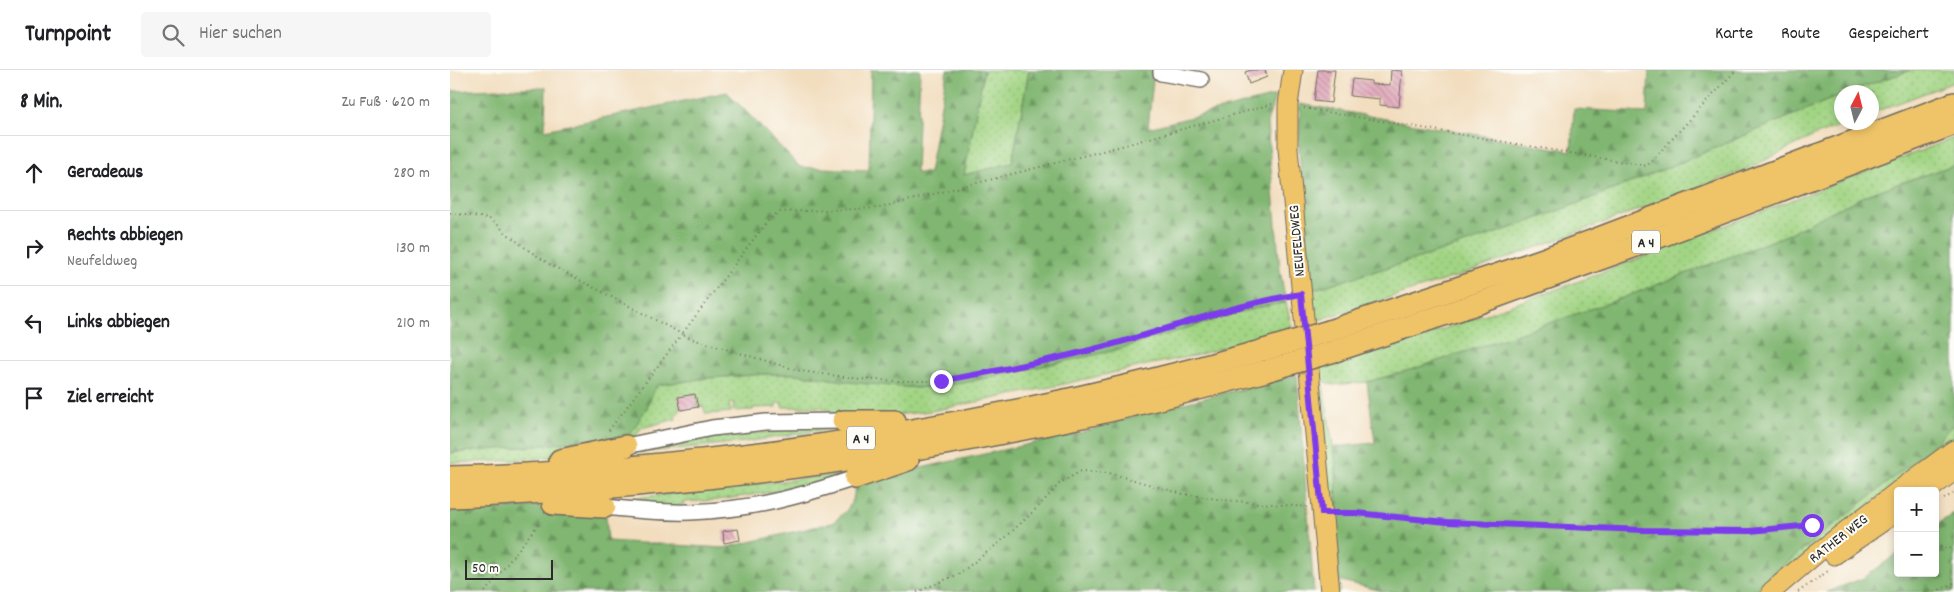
<!DOCTYPE html>
<html lang="de">
<head>
<meta charset="utf-8">
<style>
	:root { --surface:#fff; --page:#f6f6f6; --text:#202124; --muted:#757577; --line:#e0e0e0 }
	body { margin:0; font-family:Dekko,sans-serif; background:var(--page); color:var(--text) }
	.controls { position:absolute; right:15px; bottom:15px; display:grid; overflow:hidden; border-radius:5px; box-shadow:0 2px 8px #0003 }
	.controls button { width:45px; height:45px; display:grid; place-items:center; padding:0; border:0; border-bottom:1px solid var(--line); background:var(--surface); color:var(--text); font:25px sans-serif }
	.compass { position:absolute; left:1384px; top:15px; width:45px; height:45px; border-radius:50%; background:var(--surface); box-shadow:0 2px 8px #0003; rotate:7deg }
	.scale { position:absolute; left:15px; bottom:12px; width:88px; box-sizing:border-box; padding-left:5px; border:2px solid #2b2b2b; border-top:0; font-size:14px; line-height:18px; white-space:nowrap; color:#2b2b2b; -webkit-text-stroke:4px #fdfcf7; paint-order:stroke }
	.stop { position:absolute; width:15px; height:15px; margin:-11px; border:4px solid #7c3aed; border-radius:50%; background:#fff }
	.stop.end { background:#7c3aed; border-color:#fff; box-shadow:0 1px 5px #0008 }
	.list { margin:0; padding:0; list-style:none }
	h2 { display:flex; justify-content:space-between; align-items:center; height:65px; margin:0; padding:0 20px; font-size:21px }
	h2 small { font-size:16px; font-weight:400; color:var(--muted) }
	.list li { display:grid; grid-template-columns:32px 1fr auto; gap:15px; align-items:center; box-sizing:border-box; height:75px; padding:0 20px; border-top:1px solid var(--line) }
	.list b { display:block; font-size:19px; white-space:nowrap }
	.list p { margin:0; font-size:16px; white-space:nowrap; color:var(--muted) }
	.list em { font-size:16px; font-style:normal; color:var(--muted) }
	.icon { flex:none; width:28px; height:28px; fill:none; stroke:currentColor; stroke-width:2; stroke-linecap:round; stroke-linejoin:round }
	.map { position:relative; flex:none; width:1504px; height:522px; overflow:hidden }
	header { display:flex; align-items:center; gap:30px; box-sizing:border-box; height:70px; padding:0 25px; background:var(--surface); border-bottom:1px solid var(--line) }
	header strong { font-size:24px }
	nav { display:flex; gap:28px; margin-inline-start:auto; font-size:18px }
	.search { width:350px; height:45px; background:var(--page); display:flex; align-items:center; gap:12px; box-sizing:border-box; padding:0 18px; border-radius:5px; color:var(--muted); font-size:19px }
	main { display:flex }
	aside { flex:1; background:var(--surface) }
	.map>svg:first-child { display:block }
	.grass { fill:url(#grass-dots); stroke:#668057 }
	.forest { fill:url(#forest-firs); stroke:#56704e }
	.building { fill:url(#building-back-hatch) }
	.lines { fill:none; stroke-linecap:round; stroke-linejoin:round }
	.minor-casing { stroke:#716a5f; stroke-width:18 }
	.major-casing { stroke:#716a5f; stroke-width:21 }
	.highway-casing { stroke:#716a5f; stroke-width:24 }
	.path { stroke:#716a5f; stroke-width:2; stroke-dasharray:1 4; stroke-linecap:butt }
	.minor { stroke:#fff; stroke-width:15 }
	.major { stroke:#efc469; stroke-width:19 }
	.highway { stroke:#efc469; stroke-width:21 }
	.highway-bridge-casing { stroke:#716a5f; stroke-width:24; stroke-linecap:butt }
	.highway-bridge { stroke:#efc469; stroke-width:21 }
	.route { stroke:#7c3aed; stroke-width:6 }
	.labels { text-anchor:middle; stroke-width:4; stroke-linejoin:round; paint-order:stroke }
	.shield { fill:#fdfcf7; stroke:#6a6a68; stroke-width:1 }
	.shield-label { font-size:14px; font-weight:bold; fill:#2b2b2b }
	.street-label { font-size:15px; fill:#2b2b2b; stroke:#fdfcf7 }
</style>
</head>
<body>
<header>
<strong>Turnpoint</strong>
<div class="search"><svg class="icon" aria-label="search" viewBox="0 0 24 24"><circle cx="10" cy="10" r="6"/><path d="M15 15l6 6"/></svg>Hier suchen</div>
<nav><a>Karte</a><a>Route</a><a>Gespeichert</a></nav>
</header>
<main>
<aside>
<h2>8 Min.<small>Zu Fuß · 620 m</small></h2>
<ul class="list">
<li><svg class="icon" aria-label="ahead" viewBox="0 0 24 24"><path d="M12 20V5M6 11l6-6 6 6"/></svg><div><b>Geradeaus</b></div><em>280 m</em></li>
<li><svg class="icon" aria-label="right" viewBox="0 0 24 24"><path d="M7 20v-9h11M14 6l5 5-5 5"/></svg><div><b>Rechts abbiegen</b><p>Neufeldweg</p></div><em>130 m</em></li>
<li><svg class="icon" aria-label="left" viewBox="0 0 24 24"><path d="M17 20v-9H6M10 6l-5 5 5 5"/></svg><div><b>Links abbiegen</b></div><em>210 m</em></li>
<li><svg class="icon" aria-label="arrive" viewBox="0 0 24 24"><path d="M6 21V4h12l-3 4 3 4H6"/></svg><div><b>Ziel erreicht</b></div></li>
</ul>
</aside>
<div class="map">
<svg width="1504" height="522" viewBox="0 0 1504 522">
	<defs>
		<pattern id="grass-dots" width="8" height="8" patternUnits="userSpaceOnUse" patternTransform="scale(1.25)"><rect width="8" height="8" fill="#a1d483"/><path d="M2 2h.1M6 6h.1" fill="none" stroke="#8bb671" stroke-width="1.8" stroke-linecap="round"/></pattern>
		<pattern id="forest-firs" width="22" height="20" patternUnits="userSpaceOnUse" patternTransform="scale(1.25)"><rect width="22" height="20" fill="#80b671"/><path d="M5 1l3.5 6h-7zM16 11l3.5 6h-7z" fill="#69945d"/></pattern>
		<pattern id="building-back-hatch" width="6" height="6" patternUnits="userSpaceOnUse" patternTransform="scale(1.25)"><rect width="6" height="6" fill="#e4afc0"/><path d="M-1 5l2 2M0 0l6 6M5-1l2 2" fill="none" stroke="#b98f9c"/></pattern>
	</defs>
	<rect width="100%" height="100%" fill="#fdfcf7"/>
	<filter id="ink" filterUnits="userSpaceOnUse"><feTurbulence type="fractalNoise" baseFrequency=".02" numOctaves="2"/><feDisplacementMap in="SourceGraphic" scale="10" xChannelSelector="R" yChannelSelector="G"/><feConvolveMatrix kernelMatrix="1 2 1 2 8 2 1 2 1" color-interpolation-filters="sRGB"/></filter>
	<filter id="wash" filterUnits="userSpaceOnUse"><feTurbulence type="fractalNoise" baseFrequency=".0096" numOctaves="4" result="noise"/><feDisplacementMap in="SourceGraphic" scale="20" xChannelSelector="R" yChannelSelector="G"/><feGaussianBlur stdDeviation="1.12" result="paint"/><feColorMatrix in="noise" values="0 0 0 0 0 0 0 0 0 0 0 0 0 0 0 0 0 1.4 0 .05"/><feComposite in="paint" operator="in"/></filter>
	<g filter="url(#wash)">
		<rect width="100%" height="100%" fill="#f2debf"/>
		<!-- grass -->
		<g class="grass">
			<path d="M534,0h45l-17,93 -48,12z"/>
			<path d="M1461,0h43v12l-82,31v-21h-24z"/>
			<path d="M1391,25l1,27 4,1 -32,13 -71,35 -72,27 -213,78 -146,46 -1,-32c57,-17 115,-33 171,-52 122,-41 241,-94 359,-143z"/>
			<path d="M1504,68v27l-83,28 -40,19 -44,23 -170,65 -66,23 -134,45 -50,14 -35,3 -10,-5 14,84 4,128h-4l-21,-223 123,-38 139,-49z"/>
			<path d="M836,233l6,25 -98,28 -43,8 -100,23 -120,24 -36,4 -61,-1 -7,-5 -6,-2h-39v-4h-6v4l-23,1v2l-20,1 1,-8h-5l2,9 -25,2 -3,-8 -5,1 -3,-13 -16,4 2,12 -6,6 1,3 -35,9 -6,9 -68,18 -50,5 -67,3v-10l95,-8 39,-5 -3,5 64,-34 11,-26 53,-7 57,-4h31l60,9 60,5 46,-5 149,-32 117,-36 36,-9z"/>
			<path d="M1504,353v17l-48,36 -149,116h-7l184,-147z"/>
			<path d="M335,356l58,1 -99,15 -120,12 42,-11 6,2 35,-7 2,6v-6l69,-7z"/>
			<path d="M402,403l-60,18 -1,-2 -73,11 -34,2v2l-10,3 -75,-5z"/>
		</g>
		<!-- forest -->
		<g class="forest">
			<path d="M421,0h49l-4,103h13l18,-103h37l-20,105 48,-12 17,-93h125l-6,58 127,-32 -8,27 13,147 6,33 -21,3 -35,9 -118,36 -149,32 -46,5 -60,-5 -60,-9h-31l-57,4 -52,7 -12,26 -15,23 -50,11 4,-5 -39,5 -95,8v-362l96,-4 -1,43 182,-38 73,75 69,3z"/>
			<path d="M1199,0h262l-63,22h-6l-1,3c-118,49 -237,102 -359,143 -56,19 -114,35 -171,52l-12,-140 1,-46 271,47 3,-42 73,4z"/>
			<path d="M1504,95v258l-20,22 -184,147h-365l-47,-12 -2,-116 -3,-17 42,-4 -8,-61 50,-14 200,-68 170,-65 44,-23 40,-19z"/>
			<path d="M847,305l17,217h-864v-80l149,-10 6,1 3,38 116,7 108,-25c14,-11 24,-19 22,-38l3,-3 223,-49 64,-20z"/>
			<path d="M1504,443v79h-127l37,-14 34,-25v20h37v-47z"/>
		</g>
		<g id="blocks">
			<!-- building -->
			<g class="building">
				<path d="M802,0h13l2,7 -18,7 -4,-12z"/>
				<path d="M868,0h17l-4,33 -17,-2z"/>
				<path d="M941,0l11,1 -3,36 -19,-2v-6l-30,-3 2,-17 19,2v3l19,1z"/>
				<path d="M245,324l3,13 -17,3 -3,-13z"/>
				<path d="M288,459l2,11 -16,3 -1,-12z"/>
			</g>
		</g>
	</g>
	<g filter="url(#ink)">
		<use href="#blocks" fill-opacity="0" stroke="#716a5f" stroke-width="1"/>
		<g class="lines">
			<!-- minor casing -->
			<g class="minor-casing">
				<g id="minor">
					<path d="M711,0v3l40,7"/>
					<path d="M176,376l86,-18 54,-6 77,-1"/>
					<path d="M155,437c28,3 57,6 85,5 60,-2 108,-15 165,-34"/>
				</g>
			</g>
			<!-- major casing -->
			<g class="major-casing">
				<g id="major">
					<path d="M843,0l-5,35v44l42,443"/>
					<path d="M1448,421l56,-41"/>
					<path d="M1477,421l27,-20"/>
					<path d="M1384,485l64,-44"/>
					<path d="M1321,522l46,-39 81,-62"/>
				</g>
			</g>
			<!-- highway casing -->
			<g class="highway-casing">
				<g id="highway">
					<path d="M879,261l212,-71 413,-157"/>
					<path d="M885,281l147,-49 146,-53 326,-125"/>
					<path d="M393,351h52"/>
					<path d="M110,390l66,-14"/>
					<path d="M0,407c274,-7 550,-53 814,-127"/>
					<path d="M405,408l53,-18"/>
					<path d="M0,427c211,-8 420,-34 627,-79 63,-13 126,-30 189,-47"/>
					<path d="M103,434l52,3"/>
				</g>
			</g>
			<!-- path -->
			<g class="path">
				<path d="M822,34l-154,43 -239,61 -99,4 -7,4 -8,8 -83,110 10,5 108,32 60,8 36,2h45l63,-11 93,-21 190,-53"/>
				<path d="M854,38l343,58 89,-96"/>
				<path d="M0,143l38,5 9,6 8,8 23,18 23,15 131,69 -75,99"/>
				<path d="M1494,429l10,-6"/>
				<path d="M887,443h19l91,9 197,8 106,1 62,-6 14,1"/>
				<path d="M1485,476l19,3"/>
				<path d="M35,522l55,-70"/>
				<path d="M467,522l42,-18 46,-36 33,-31 22,-24 21,-12 28,2 74,21 41,6 83,7"/>
				<path d="M1348,522l33,-23"/>
				<path d="M1485,522l19,-9"/>
			</g>
			<!-- minor -->
			<use href="#minor" class="minor"/>
			<!-- major -->
			<use href="#major" class="major"/>
			<!-- highway -->
			<use href="#highway" class="highway"/>
			<!-- highway-bridge casing -->
			<g class="highway-bridge-casing">
				<g id="highway-bridge">
					<path d="M814,280l65,-19"/>
					<path d="M816,301l69,-20"/>
				</g>
			</g>
			<!-- highway-bridge -->
			<use href="#highway-bridge" class="highway-bridge"/>
		</g>
	</g>
	<g class="lines" filter="url(#ink)">
		<!-- route -->
		<path class="route" d="M491,311c53,-10 106,-19 157,-33 68,-17 134,-44 203,-54l21,219h34l91,9 197,8 106,1 62,-6"/>
	</g>
	<g class="labels">
		<!-- shield labels -->
		<g class="shield">
			<rect x="1182" y="160.5" width="28" height="23" rx="4"/>
			<rect x="397" y="356.5" width="28" height="23" rx="4"/>
		</g>
		<g class="shield-label">
			<text x="1196" y="177">A 4</text>
			<text x="411" y="373">A 4</text>
		</g>
		<!-- street labels -->
		<g class="street-label">
			<text transform="translate(846 171) rotate(-95)" y="5">NEUFELDWEG</text>
			<text transform="translate(1388 468) rotate(-38)" y="5">RATHER WEG</text>
		</g>
	</g>
</svg>
<div class="controls">
<button>+</button>
<button>−</button>
</div>
<svg class="compass" viewBox="-18 -18 36 36"><path d="M0-13l5 13h-10z" fill="#e53935"/><path d="M0 13l5-13h-10z" fill="#757577"/></svg>
<div class="scale">50 m</div>
<div class="stop" style="left:1362px;top:455px"></div>
<div class="stop end" style="left:491px;top:311px"></div>
</div>
</main>
</body>
</html>
